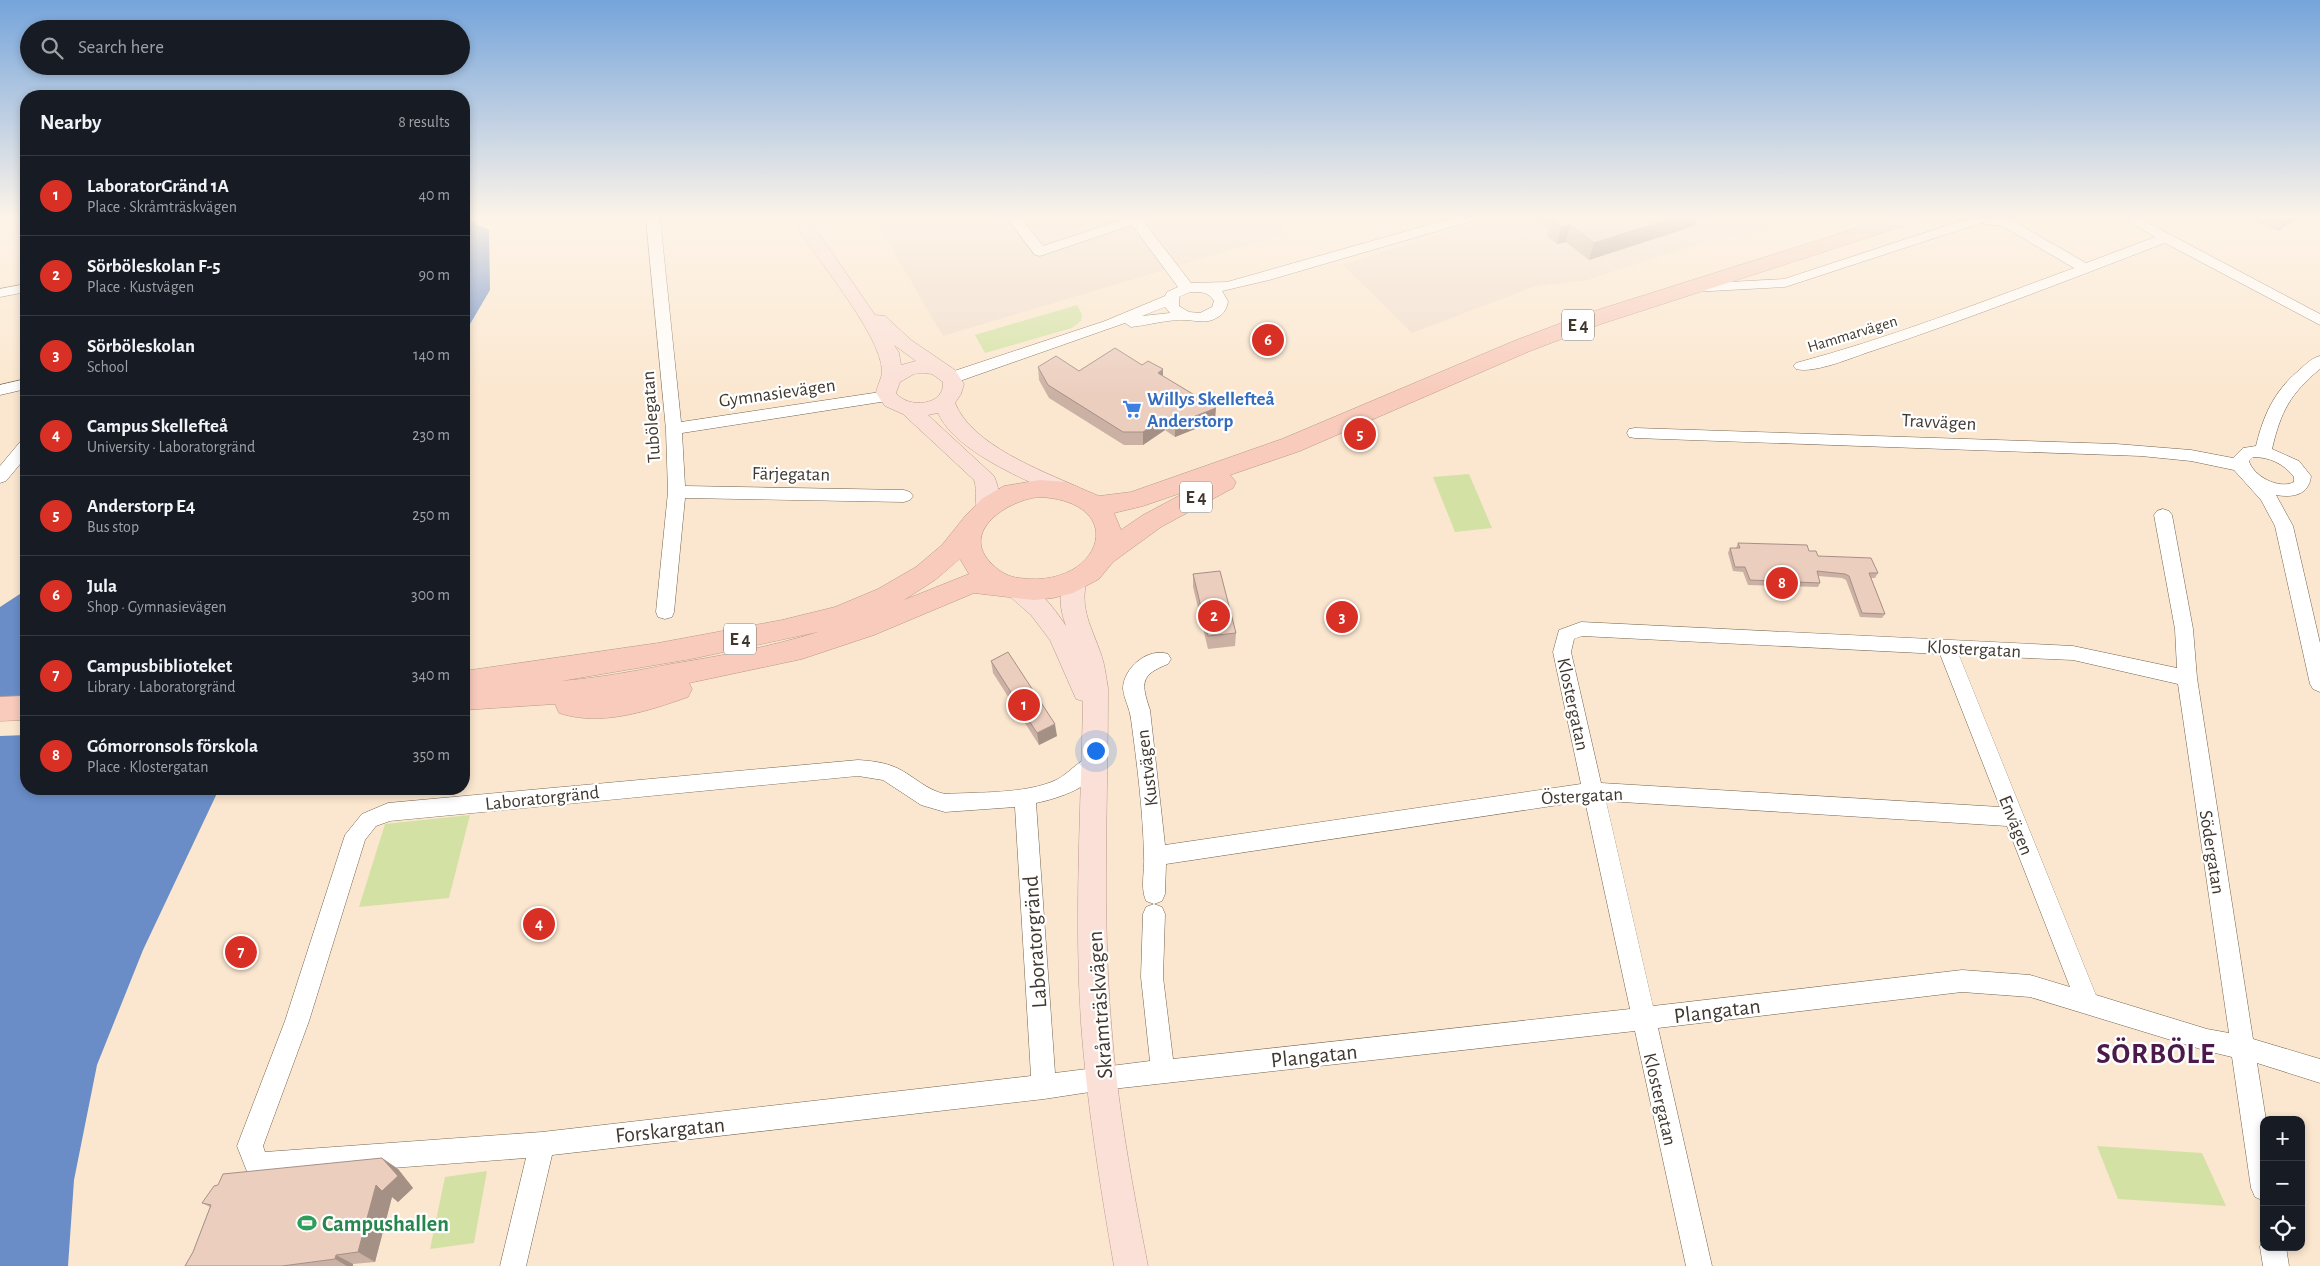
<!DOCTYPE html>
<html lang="en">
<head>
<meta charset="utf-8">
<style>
	:root { --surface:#171b24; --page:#242831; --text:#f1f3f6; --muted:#9ea1a6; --line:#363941; --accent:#d93025 }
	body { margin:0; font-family:"Alegreya Sans",sans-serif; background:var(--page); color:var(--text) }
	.controls { position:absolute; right:15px; bottom:15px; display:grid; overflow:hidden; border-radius:10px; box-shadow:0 2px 8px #0003 }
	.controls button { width:45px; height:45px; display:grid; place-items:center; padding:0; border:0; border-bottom:1px solid var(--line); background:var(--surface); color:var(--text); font:25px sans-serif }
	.you { position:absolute; left:1095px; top:750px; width:18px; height:18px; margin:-12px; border:4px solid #fff; border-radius:50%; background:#1a73e8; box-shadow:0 0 0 8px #1a73e833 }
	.badge { display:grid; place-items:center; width:32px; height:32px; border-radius:50%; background:var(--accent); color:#fff; font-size:16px; font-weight:700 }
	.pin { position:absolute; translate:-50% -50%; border:2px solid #fff; box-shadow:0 1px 5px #0006 }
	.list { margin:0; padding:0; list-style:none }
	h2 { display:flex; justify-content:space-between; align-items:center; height:65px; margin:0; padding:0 20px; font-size:21px }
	h2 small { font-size:16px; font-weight:400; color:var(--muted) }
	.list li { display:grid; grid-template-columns:32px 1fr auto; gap:15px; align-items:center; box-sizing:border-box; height:80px; padding:0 20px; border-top:1px solid var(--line) }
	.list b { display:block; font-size:19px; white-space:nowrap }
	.list p { margin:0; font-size:16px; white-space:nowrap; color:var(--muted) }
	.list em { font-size:16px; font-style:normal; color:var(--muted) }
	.icon { flex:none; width:28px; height:28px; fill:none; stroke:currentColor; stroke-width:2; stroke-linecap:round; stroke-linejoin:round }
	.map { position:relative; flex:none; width:2320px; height:1266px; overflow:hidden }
	.search { position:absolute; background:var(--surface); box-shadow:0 2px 8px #0003; left:20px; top:20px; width:450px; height:55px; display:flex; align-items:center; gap:12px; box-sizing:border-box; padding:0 18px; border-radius:28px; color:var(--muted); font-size:19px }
	.panel { position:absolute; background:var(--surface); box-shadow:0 2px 8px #0003; left:20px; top:90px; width:450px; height:705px; border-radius:20px }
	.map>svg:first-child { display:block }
	.commercial { fill:#f0ddcd }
	.green { fill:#d3e2a4 }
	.water { fill:#6a8dc8 }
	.pier { fill:#fbe7cf }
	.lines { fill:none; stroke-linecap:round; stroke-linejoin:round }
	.minor-casing { stroke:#74634d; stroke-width:1 }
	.major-casing { stroke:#b8988b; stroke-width:1 }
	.highway-casing { stroke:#b8988b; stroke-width:1 }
	.minor { fill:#fff; fill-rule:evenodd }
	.major { fill:#fbe0d7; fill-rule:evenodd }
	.highway { fill:#f8cbbc; fill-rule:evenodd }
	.wall { fill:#cbb1a4 }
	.shaded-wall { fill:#a59086 }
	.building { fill:#eccebf; stroke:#a59086 }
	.labels { text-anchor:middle; stroke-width:4.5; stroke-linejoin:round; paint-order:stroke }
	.far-street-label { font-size:16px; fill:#40382f; stroke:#fff }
	.shield { fill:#fff; stroke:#79746d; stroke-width:1 }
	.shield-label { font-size:18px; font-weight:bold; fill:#40382f }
	.street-label { font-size:19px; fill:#40382f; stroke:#fff }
	.shop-label { font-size:19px; font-weight:bold; fill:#366cbe; stroke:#fff; text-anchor:start }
	.near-street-label { font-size:22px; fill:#40382f; stroke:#fff }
	.near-leisure-label { font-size:22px; font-weight:bold; fill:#27864d; stroke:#fff; text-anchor:start }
	.near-district-label { font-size:29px; font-weight:bold; letter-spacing:1px; fill:#4b1a4a; stroke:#fff }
</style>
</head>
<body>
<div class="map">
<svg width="2320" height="1266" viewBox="0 0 2320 1266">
	<rect width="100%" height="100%" fill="#fbe7cf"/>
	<!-- commercial -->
	<g class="commercial">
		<path d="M874,218h398l16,15 -345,103z"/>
		<path d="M1490,218h305l-42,14 -39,7 -127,41 -52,6 -123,47 -69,-68z"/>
	</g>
	<!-- green -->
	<g class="green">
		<path d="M1077,305l5,9 -1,7 -9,7 -87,25 -10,-18z"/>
		<path d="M1469,474l23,54 -37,4 -22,-55z"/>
		<path d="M470,815l-21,83 -90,9 26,-83z"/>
		<path d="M2097,1146l105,7 24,53 -108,-7z"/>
		<path d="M487,1171l-13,72 -44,6 15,-72z"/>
	</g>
	<!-- water -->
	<g class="water">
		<path d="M464,218l25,12 1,60 -24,41 2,37 -4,10z"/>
		<path d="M26,590v199h193l-76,161 -46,115 -23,115 -6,86h-68v-659z"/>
	</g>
	<!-- pier -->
	<path class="pier" d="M26,696v39l-26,1v-39z"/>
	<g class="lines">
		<!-- minor casing -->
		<g class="minor-casing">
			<g id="minor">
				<path d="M646,218h14l21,204 206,-31 6,1 2,4 -2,4 -6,1 -205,32 3,53 219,4 6,2 3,4 -3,4 -6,2 -219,-4 -11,114 -2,5 -7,2 -7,-2 -2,-5 12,-120 -2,-62z"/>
				<path d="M1007,218h14l22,28 84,-28h14l50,65 36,-1 226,-64h21l-2,3 -203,59 -47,11 6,10c-1,7 -4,13 -10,16 -10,7 -20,4 -31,3 -18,-1 -38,5 -56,7l-6,-4 -168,59h-12l-2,-4 2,-4 160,-53 60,-25 2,-4 11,-5 -46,-62 -92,31 -5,-1zM1190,292c10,0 18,-1 24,9l-2,6 -12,6 -11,-1 -10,-6v-9zM1165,307l5,6 -28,3z"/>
				<path d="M1970,218l40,1 76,44 69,-26 -33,-19h17l181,96v11l-155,-82c-97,37 -194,75 -293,108 -19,6 -57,23 -76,18l-3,-3 3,-3c94,-25 186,-61 278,-95l-72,-42 -21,-3 -196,64 -93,5 -7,-4 7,-4 92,-5z"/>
				<path d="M26,284v8l-26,5v-8z"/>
				<path d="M2320,356v13c-30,25 -39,42 -48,80l27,12 12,15c-2,19 -18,22 -35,19l17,31 27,117v49l-7,-3 -3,-5 -35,-158 -14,-26 -27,-30 -43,-9 -50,-5 -506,-18 -6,-1 -2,-4 2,-4 6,-1 481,16 75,6 42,8 10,-10 13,-2c7,-30 18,-54 41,-74 7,-6 14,-14 23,-16zM2253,457c17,0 31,7 41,20v5c-15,8 -41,-6 -45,-21z"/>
				<path d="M26,379v10l-26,6v-10z"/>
				<path d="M26,441v16l-20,24 -6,2v-17l20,-24z"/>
				<path d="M2163,509l6,2 3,4 21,114 4,49 56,361 67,20v24l-63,-20 9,57h-2v81l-9,-4 -4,-9 -19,-131 -25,-6 -177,-54 -68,-5 -304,36 54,238h-26l-51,-235 -532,59 -59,9 -492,56 -26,111h-26l26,-108 -269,20 -9,-4 -11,-28 48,-125 60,-186 17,-21 26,-11 470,-43c13,1 26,2 39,8 17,8 29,22 48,26 33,-2 81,0 111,-14 15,-7 29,-29 46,-23l3,6c-12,24 -45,35 -69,40l19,270 95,-12 -9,-84 2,-63 3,-7 8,-3 8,3 3,7 -2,63 10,82 457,-50 -45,-208 -419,63 -1,30 -3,7 -8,3 -8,-3c-6,-14 -1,-30 -2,-45 -1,-46 -7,-92 -13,-137 -1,-10 -7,-20 -8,-30 0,-21 25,-42 45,-35l3,5 -3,5c-28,11 -27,19 -18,46l15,135 416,-61 -28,-132 6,-22 22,-8 492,24 104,22 -2,-39 -21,-114 3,-4zM1582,636l358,18 60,153 -399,-24 -30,-131 3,-13zM1959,655l114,5 105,24 51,349 -22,-4 -111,-34zM858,776l25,4 38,25 24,7 70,-5 16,269 -489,56 -277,20 -2,-6 46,-125 56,-181 11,-14 14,-5zM1606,801l401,25 63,161 -40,-12 -68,-5 -309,36z"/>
				<path d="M2264,1238v9h22l3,19h-26l-3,-19z"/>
			</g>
		</g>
		<!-- major casing -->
		<g class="major-casing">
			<g id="major">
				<path d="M791,218h17l67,97 10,1 26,24 44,30 9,14 -3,10 -6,9c17,42 85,67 125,85l3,5 -3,5 -8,3 -8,-3c-37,-18 -108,-45 -126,-85l-10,2 66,61c5,12 8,25 1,36l-8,3 -8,-3c-6,-9 -1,-21 -5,-32l-71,-66 -18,-8 -9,-13c1,-7 6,-15 6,-22 -1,-38 -71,-118 -91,-153zM894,345l22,16 -15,4 -2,-12zM924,373l8,1 11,8c2,24 -35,27 -47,11l4,-11 14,-8z"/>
				<path d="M1076,572l8,2 3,6c-8,28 5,48 14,74 4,11 5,23 7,34 0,111 -6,223 3,334 6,82 21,163 37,244h-34c-14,-81 -27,-162 -33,-243 -7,-107 0,-215 2,-322l-7,-2 -26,-59 -19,-25 -24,-21 -4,-6 4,-6c24,-7 47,26 59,44 -7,-19 -8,-35 2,-52z"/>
			</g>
		</g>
		<!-- highway casing -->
		<g class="highway-casing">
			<g id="highway">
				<path d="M1889,218h30l-3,4 -315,102 -71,27 -230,100 -70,24 6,7 -3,6 -72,39 -48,35 -14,17 -26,14 -20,5 -19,2 -60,-7 -100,42 -72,24 -113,24 3,6 -4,8c-40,14 -87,30 -129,16l-4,-9 -91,6v-39l194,-28 124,-23 53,-13 43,-18 38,-22 26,-22 24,-30 17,-17 21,-12 36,-6 26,2 33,14 32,-4 151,-53 232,-98 71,-27zM1190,490l-47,25 -22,15 -7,-17 29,-7zM1040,497c92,5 61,93 -21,81 -10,-1 -19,-6 -26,-13 -36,-33 16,-66 47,-68zM960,559l9,15 -65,26 31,-20zM818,632c-48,15 -98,24 -147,32 -36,7 -73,14 -110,17l130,-22z"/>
				<path d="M26,696v24l-26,1v-24z"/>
			</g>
		</g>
		<!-- minor -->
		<use href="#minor" class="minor"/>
		<!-- major -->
		<use href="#major" class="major"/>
		<!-- highway -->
		<use href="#highway" class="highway"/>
	</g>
	<!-- wall -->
	<g class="wall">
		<path d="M1536,218h161l-3,8 -105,34 -23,-18 -9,2 -10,-8 2,-8z"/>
		<path d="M2249,218h48l-19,13z"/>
		<path d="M1142,365l73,56 -40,16 -10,-7 -22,15h-19l-75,-47 -10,-18 -1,-13 41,4z"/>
		<path d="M1738,543l71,8 9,5 60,17 -3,5h-4l14,36 -3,4 -22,-1 -14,-37 -4,-2 -24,-2 2,7 -2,4 -70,-2 -5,-13 -10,-1 -5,-18 2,-5h6z"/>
		<path d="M1193,574l43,59 -1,13 -27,3 -15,-62z"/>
		<path d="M991,661l66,75 -18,9 -46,-72z"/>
		<path d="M382,1158l16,11 15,19 -15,14 -6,-5 -17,65 -22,2v2h-168l8,-14 17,-45 -8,-4z"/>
	</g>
	<!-- shaded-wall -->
	<g class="shaded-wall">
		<path d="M1673,218h24l-3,8 -105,34 5,-17z"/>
		<path d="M2288,218h9l-19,13z"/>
		<path d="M1570,225l-4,17 -9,2 4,-17z"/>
		<path d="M1163,369v13l-5,-9z"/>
		<path d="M1216,408l-1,13 -40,16v-13z"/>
		<path d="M1165,417v13l-22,15v-13z"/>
		<path d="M1055,724l2,12 -18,9 -2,-12z"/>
		<path d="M382,1158l16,11 15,19 -15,14 -6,-5 -17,65 -17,-10z"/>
		<path d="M336,1255l17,9v2h-6l-12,-7z"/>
	</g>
	<!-- building -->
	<g class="building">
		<path d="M1556,218h117l-79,25 -24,-18 -9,2 -10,-8z"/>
		<path d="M1115,348l27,17 6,-4 15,8 -5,4 58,35 -41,16 -10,-7 -22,15h-20l-75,-47 -10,-18 18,-11 23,15z"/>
		<path d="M1738,543l69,2 2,6h7l2,5 53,2 7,15h-9l16,41 -23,-1 -13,-37 -4,-2 -28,-3 3,12 -70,-3 -5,-13h-10l-5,-19h10z"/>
		<path d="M1220,571l16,62 -28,3 -15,-62z"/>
		<path d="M1008,652l47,72 -18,9 -46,-72z"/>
		<path d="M382,1158l16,18 -16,15 -6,-6 -18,67 -22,3 -1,4 -53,7h-97l8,-14 18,-47 -9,-2 12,-17 4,-1 5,-11z"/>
	</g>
	<!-- sky -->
	<linearGradient id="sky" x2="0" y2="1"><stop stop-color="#75a4db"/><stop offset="0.55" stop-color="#fdf4e9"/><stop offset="1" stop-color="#fdf4e9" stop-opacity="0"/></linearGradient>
	<rect width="2320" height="395" fill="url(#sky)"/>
	<!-- icons -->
	<defs>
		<g id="supermarket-bare" transform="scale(1.5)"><path d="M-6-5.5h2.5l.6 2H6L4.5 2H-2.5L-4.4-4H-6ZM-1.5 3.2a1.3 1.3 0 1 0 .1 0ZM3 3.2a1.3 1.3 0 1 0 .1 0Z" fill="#3f7fe0" stroke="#fff" stroke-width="2.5" paint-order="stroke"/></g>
		<g id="stadium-bare" transform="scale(1.5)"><path d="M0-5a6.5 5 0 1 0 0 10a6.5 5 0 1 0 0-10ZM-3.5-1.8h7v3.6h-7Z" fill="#2e9e5b" stroke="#fff" stroke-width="2.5" paint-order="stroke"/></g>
	</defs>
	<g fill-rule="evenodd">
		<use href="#supermarket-bare" x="1132" y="409"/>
		<use href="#stadium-bare" x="307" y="1223"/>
	</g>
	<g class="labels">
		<!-- far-street labels -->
		<g class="far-street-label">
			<text transform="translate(1852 333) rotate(-17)" y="6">Hammarvägen</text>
		</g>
		<!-- shield labels -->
		<g class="shield">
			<rect x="1562" y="309.5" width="32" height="31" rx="4"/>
			<rect x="1180" y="481.5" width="32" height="31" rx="4"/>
			<rect x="724" y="623.5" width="32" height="31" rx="4"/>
		</g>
		<g class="shield-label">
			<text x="1578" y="331">E 4</text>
			<text x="1196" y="503">E 4</text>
			<text x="740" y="645">E 4</text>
		</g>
		<!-- street labels -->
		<g class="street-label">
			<text transform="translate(777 392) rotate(-8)" y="7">Gymnasievägen</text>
			<text transform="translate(650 417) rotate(-94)" y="7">Tubölegatan</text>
			<text transform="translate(1939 421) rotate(3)" y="7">Travvägen</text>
			<text transform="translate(791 473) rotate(1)" y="7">Färjegatan</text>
			<text transform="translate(1974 648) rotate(3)" y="7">Klostergatan</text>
			<text transform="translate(1574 704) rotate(78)" y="7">Klostergatan</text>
			<text transform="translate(1146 768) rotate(-97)" y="7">Kustvägen</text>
			<text transform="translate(1582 795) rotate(-3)" y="7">Östergatan</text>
			<text transform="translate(542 797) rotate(-6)" y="7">Laboratorgränd</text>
			<text transform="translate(2017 825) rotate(68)" y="7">Envägen</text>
			<text transform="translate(2213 852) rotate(81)" y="7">Södergatan</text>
			<text transform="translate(1661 1099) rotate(77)" y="7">Klostergatan</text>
		</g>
		<!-- shop labels -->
		<g class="shop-label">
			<text x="1147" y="405">Willys Skellefteå<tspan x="1147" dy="22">Anderstorp</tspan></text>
		</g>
		<!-- near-street labels -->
		<g class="near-street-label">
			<text transform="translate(1034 942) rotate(-94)" y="8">Laboratorgränd</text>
			<text transform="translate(1099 1005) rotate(-94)" y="8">Skråmträskvägen</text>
			<text transform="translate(1717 1010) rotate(-7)" y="8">Plangatan</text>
			<text transform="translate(1314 1055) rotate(-6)" y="8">Plangatan</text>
			<text transform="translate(670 1129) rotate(-6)" y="8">Forskargatan</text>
		</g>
		<!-- near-leisure labels -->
		<g class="near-leisure-label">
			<text x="322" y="1231">Campushallen</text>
		</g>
		<!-- near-district labels -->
		<g class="near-district-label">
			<text x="2156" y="1063">SÖRBÖLE</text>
		</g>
	</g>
</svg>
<div class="controls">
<button>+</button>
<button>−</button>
<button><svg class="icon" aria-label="locate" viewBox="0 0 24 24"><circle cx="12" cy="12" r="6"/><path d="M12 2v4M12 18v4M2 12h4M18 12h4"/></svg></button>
</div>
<div class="you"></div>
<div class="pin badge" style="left:1024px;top:705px">1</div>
<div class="pin badge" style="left:1214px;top:616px">2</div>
<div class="pin badge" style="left:1342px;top:617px">3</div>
<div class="pin badge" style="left:539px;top:924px">4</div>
<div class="pin badge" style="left:1360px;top:434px">5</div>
<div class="pin badge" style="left:1268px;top:340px">6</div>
<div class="pin badge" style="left:241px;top:952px">7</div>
<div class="pin badge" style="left:1782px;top:583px">8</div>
<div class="search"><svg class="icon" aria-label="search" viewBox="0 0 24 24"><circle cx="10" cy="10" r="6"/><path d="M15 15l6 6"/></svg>Search here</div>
<section class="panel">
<h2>Nearby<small>8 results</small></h2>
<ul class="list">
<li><span class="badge">1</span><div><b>LaboratorGränd 1A</b><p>Place · Skråmträskvägen</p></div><em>40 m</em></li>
<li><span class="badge">2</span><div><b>Sörböleskolan F-5</b><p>Place · Kustvägen</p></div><em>90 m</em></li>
<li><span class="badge">3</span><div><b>Sörböleskolan</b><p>School</p></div><em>140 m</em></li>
<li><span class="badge">4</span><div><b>Campus Skellefteå</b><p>University · Laboratorgränd</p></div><em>230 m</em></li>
<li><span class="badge">5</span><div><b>Anderstorp E4</b><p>Bus stop</p></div><em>250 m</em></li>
<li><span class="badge">6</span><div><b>Jula</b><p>Shop · Gymnasievägen</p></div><em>300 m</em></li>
<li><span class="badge">7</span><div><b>Campusbiblioteket</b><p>Library · Laboratorgränd</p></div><em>340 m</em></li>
<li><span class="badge">8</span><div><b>Gómorronsols förskola</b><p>Place · Klostergatan</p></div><em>350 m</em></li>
</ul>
</section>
</div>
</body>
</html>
